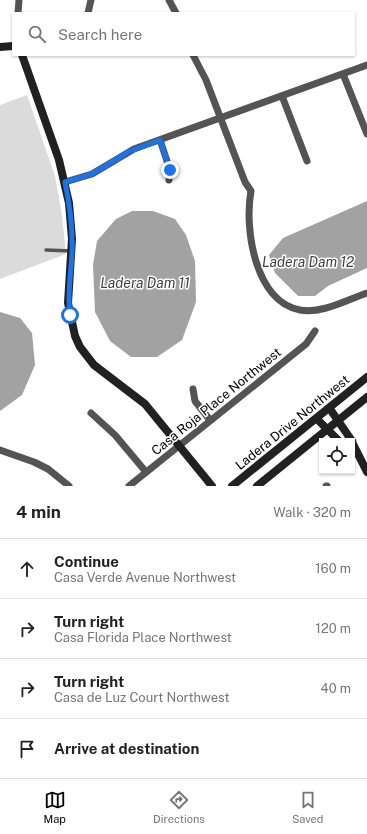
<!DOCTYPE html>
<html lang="en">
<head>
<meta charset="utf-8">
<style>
	:root { --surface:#fff; --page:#f6f6f6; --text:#222; --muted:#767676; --line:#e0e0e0; --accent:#000 }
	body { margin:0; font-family:"Public Sans",sans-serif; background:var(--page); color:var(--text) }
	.controls { position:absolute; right:12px; bottom:12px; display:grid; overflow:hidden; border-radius:0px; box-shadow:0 1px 3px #0004 }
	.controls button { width:36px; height:36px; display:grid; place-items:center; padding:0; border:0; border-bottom:1px solid var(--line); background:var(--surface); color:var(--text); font:20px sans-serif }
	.stop { position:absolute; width:12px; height:12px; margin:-9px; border:3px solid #1a73e8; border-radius:50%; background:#fff }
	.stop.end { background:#1a73e8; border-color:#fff; box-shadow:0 1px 4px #0008 }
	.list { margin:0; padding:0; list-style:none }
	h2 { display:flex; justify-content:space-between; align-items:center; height:52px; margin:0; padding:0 16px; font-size:17px }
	h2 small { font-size:13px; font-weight:400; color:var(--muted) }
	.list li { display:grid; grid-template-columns:26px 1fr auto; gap:12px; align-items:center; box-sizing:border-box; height:60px; padding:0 16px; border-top:1px solid var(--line) }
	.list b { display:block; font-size:15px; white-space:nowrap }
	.list p { margin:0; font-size:13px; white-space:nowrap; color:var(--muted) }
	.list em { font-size:13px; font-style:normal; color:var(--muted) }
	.icon { flex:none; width:22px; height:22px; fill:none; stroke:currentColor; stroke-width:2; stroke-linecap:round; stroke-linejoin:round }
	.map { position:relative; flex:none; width:367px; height:486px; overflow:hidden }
	.search { position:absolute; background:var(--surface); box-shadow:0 1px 3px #0004; left:12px; right:12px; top:12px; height:44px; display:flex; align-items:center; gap:10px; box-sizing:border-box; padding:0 14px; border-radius:0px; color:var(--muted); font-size:15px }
	.sheet { height:292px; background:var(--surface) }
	nav { display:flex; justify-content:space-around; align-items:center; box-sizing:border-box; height:56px; border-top:1px solid var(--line); background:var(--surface); font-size:11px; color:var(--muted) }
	nav a { display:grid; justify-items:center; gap:2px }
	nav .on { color:var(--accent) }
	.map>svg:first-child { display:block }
	.green { fill:#dbdbdb }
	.water { fill:#a2a2a2 }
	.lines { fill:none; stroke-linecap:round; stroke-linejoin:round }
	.lane { stroke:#545454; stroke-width:3.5 }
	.street { stroke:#545454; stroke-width:7 }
	.secondary { stroke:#212121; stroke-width:8 }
	.route { stroke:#1a73e8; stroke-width:5 }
	.labels { text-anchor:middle; stroke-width:3; stroke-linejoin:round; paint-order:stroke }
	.street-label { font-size:13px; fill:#000; stroke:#fff }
	.water-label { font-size:14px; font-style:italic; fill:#434343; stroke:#fff }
</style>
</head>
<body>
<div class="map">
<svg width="367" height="486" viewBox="0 0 367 486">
	<rect width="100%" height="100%" fill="#fff"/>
	<!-- green -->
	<path class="green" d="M27,95l28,81 7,39 4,39 -66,25v-174z"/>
	<!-- water -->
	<g class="water">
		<path d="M367,201v67l-39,18 -13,10h-17l-23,-23 -6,-18 14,-17z"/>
		<path d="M132,211h21l22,8 11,16 9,26 1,41 -14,38 -25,17h-26l-21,-16 -15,-29 -2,-47 4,-24 19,-22z"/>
		<path d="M0,312l20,6 12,15 3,32 -13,30 -22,16z"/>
	</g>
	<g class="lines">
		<!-- lane -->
		<path class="lane" d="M46,250l25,1"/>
		<!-- street -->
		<g class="street">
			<path d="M169,0l7,13"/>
			<path d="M18,13l1,-13"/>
			<path d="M88,13l3,-13"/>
			<path d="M193,55l13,25 39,102 6,9c-7,37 4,111 49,119 22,4 46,-10 67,-17"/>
			<path d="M343,74l24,60"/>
			<path d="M282,96l25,65"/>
			<path d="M160,140l10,30 -1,10"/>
			<path d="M65,182l27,-8 42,-25 233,-84"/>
			<path d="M193,389l2,12 15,19"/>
			<path d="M91,413l24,22 31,37"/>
			<path d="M0,450l34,12 14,7 21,17"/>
			<path d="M129,486l177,-142 9,-13"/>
			<path d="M326,486h1"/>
		</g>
		<!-- secondary -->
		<g class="secondary">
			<path d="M0,47l13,-1"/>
			<path d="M22,55l37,105 10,43 3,36 -4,64 7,33 5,11 14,18 51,39 67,82"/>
			<path d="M330,409l22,32"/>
			<path d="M317,419l22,22"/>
			<path d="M352,442l15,30"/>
			<path d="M232,486l135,-109"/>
			<path d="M257,486l110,-89"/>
		</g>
	</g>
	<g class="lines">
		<!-- route -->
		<path class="route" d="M70,315c-3,-21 1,-41 2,-62 1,-24 -2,-47 -7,-71l27,-8 36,-22 32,-12 10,30"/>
	</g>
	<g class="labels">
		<!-- street labels -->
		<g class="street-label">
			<text transform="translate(216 401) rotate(-39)" y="5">Casa Roja Place Northwest</text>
			<text transform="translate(292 422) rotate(-39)" y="5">Ladera Drive Northwest</text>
		</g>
		<!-- water labels -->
		<g class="water-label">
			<text x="308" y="267">Ladera Dam 12</text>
			<text x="145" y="288">Ladera Dam 11</text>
		</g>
	</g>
</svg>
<div class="controls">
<button><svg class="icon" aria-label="locate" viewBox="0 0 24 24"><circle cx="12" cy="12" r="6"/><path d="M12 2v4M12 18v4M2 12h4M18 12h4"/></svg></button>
</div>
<div class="stop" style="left:70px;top:315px"></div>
<div class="stop end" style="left:170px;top:170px"></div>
<div class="search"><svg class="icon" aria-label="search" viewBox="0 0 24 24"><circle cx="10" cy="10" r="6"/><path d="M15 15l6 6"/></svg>Search here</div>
</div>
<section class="sheet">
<h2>4 min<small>Walk · 320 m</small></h2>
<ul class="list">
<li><svg class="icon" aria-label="ahead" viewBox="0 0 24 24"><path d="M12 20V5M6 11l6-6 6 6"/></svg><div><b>Continue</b><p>Casa Verde Avenue Northwest</p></div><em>160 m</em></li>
<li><svg class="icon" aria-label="right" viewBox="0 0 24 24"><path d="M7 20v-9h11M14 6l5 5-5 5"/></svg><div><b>Turn right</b><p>Casa Florida Place Northwest</p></div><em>120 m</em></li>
<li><svg class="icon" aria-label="right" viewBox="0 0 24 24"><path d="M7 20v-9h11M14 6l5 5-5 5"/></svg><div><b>Turn right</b><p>Casa de Luz Court Northwest</p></div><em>40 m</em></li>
<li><svg class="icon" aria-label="arrive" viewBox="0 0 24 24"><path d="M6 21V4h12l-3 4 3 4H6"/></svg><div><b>Arrive at destination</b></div></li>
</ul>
</section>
<nav>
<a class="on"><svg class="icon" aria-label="map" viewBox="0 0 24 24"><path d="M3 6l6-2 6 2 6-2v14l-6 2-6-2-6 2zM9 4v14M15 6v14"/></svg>Map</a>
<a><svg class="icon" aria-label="directions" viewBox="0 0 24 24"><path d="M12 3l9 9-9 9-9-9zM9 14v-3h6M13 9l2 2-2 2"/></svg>Directions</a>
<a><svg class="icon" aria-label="saved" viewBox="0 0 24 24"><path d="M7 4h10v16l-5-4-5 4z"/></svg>Saved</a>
</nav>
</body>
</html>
